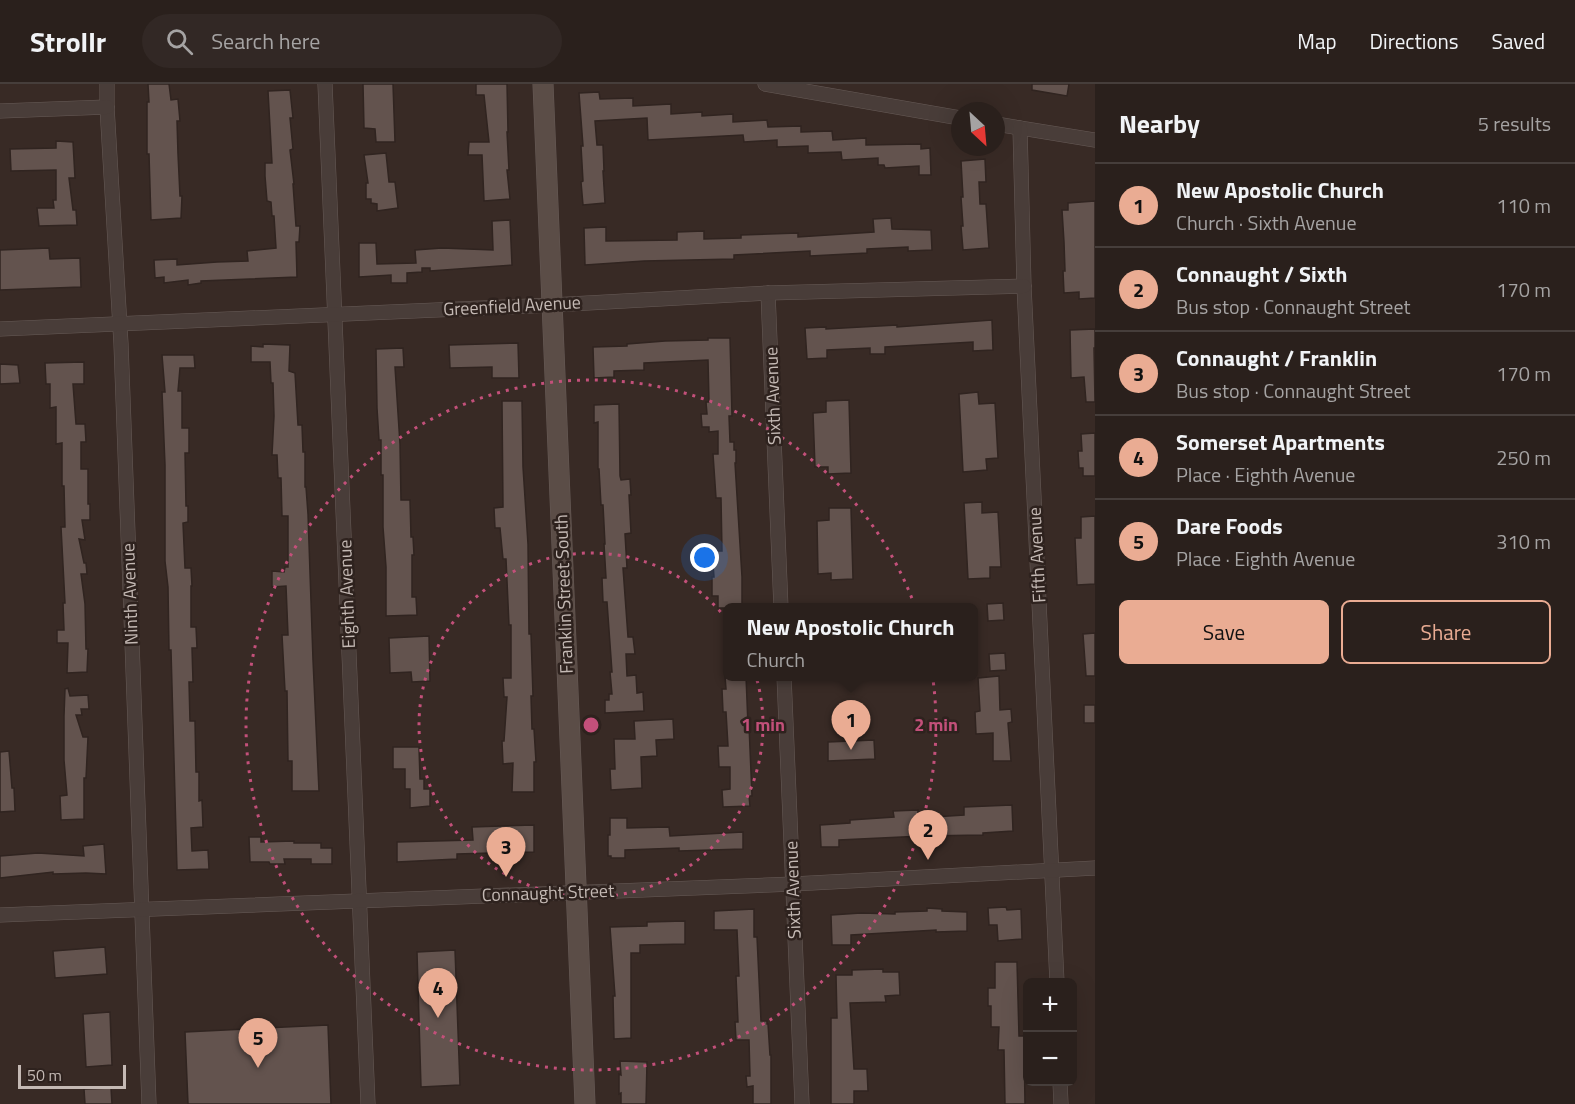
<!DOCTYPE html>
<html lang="en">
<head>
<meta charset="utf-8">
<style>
	:root { --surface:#2a201c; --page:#322825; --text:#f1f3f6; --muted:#a5a3a3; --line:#463e3b; --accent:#eaac93 }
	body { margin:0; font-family:"Titillium Web",sans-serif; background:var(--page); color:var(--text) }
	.controls { position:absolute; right:18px; bottom:18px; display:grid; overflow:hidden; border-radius:9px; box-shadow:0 6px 24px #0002 }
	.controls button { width:54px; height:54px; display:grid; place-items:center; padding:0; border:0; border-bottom:2px solid var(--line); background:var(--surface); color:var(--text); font:30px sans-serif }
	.compass { position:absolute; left:951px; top:18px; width:54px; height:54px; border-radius:50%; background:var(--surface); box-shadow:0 6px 24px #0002; rotate:154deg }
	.scale { position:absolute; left:18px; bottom:15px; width:108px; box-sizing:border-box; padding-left:6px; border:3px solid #c4b9b4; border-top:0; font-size:16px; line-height:21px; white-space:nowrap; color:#c4b9b4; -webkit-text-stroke:4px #2e221e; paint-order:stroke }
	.you { position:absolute; left:705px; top:474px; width:21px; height:21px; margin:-15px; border:4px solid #fff; border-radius:50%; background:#1a73e8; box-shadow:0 0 0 9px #1a73e833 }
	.badge { display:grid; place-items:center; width:39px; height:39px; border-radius:50%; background:var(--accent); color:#111; font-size:20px; font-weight:700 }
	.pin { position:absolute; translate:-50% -50px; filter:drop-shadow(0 2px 3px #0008) }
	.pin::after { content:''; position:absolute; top:32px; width:21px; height:18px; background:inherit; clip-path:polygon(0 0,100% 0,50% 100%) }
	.popup { position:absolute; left:723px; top:519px; width:255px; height:78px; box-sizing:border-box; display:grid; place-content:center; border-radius:9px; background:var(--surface); filter:drop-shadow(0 2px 4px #0005); font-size:20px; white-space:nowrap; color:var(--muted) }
	.popup b { font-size:22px; color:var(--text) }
	.popup::after { content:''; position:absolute; left:50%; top:100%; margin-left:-12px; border:12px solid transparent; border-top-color:var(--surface) }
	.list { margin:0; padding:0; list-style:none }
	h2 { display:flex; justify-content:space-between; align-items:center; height:78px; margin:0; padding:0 24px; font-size:26px }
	h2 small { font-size:20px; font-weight:400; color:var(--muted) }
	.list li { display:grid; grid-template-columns:39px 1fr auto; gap:18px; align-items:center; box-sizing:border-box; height:84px; padding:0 24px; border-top:2px solid var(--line) }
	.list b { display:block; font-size:22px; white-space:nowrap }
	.list p { margin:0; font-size:20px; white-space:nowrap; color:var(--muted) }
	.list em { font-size:20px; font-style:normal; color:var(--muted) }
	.actions { display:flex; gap:12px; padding:18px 24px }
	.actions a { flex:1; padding:14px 0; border:2px solid var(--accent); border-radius:9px; text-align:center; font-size:21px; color:var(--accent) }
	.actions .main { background:var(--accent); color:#111 }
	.icon { flex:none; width:33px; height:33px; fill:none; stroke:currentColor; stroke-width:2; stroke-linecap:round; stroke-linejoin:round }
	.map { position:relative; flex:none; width:1095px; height:1020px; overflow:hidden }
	header { display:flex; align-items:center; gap:36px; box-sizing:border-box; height:84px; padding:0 30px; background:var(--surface); border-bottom:2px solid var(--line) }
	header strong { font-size:28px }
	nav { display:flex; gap:33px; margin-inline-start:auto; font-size:21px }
	.search { width:420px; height:54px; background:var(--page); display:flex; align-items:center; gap:15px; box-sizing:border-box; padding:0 21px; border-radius:33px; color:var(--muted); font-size:22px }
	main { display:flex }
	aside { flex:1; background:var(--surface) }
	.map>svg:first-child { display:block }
	.building { fill:#63534e; stroke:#302420; stroke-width:1.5 }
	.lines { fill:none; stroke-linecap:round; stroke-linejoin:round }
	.street-casing { stroke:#675b57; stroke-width:15 }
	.secondary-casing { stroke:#675b57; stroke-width:21 }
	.street { stroke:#493d39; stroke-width:14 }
	.secondary { stroke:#5b4d47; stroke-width:20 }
	.ring { fill:none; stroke:#c3507a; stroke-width:3; stroke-dasharray:3 6 }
	.labels { text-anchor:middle; stroke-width:5; stroke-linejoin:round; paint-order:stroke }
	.street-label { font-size:18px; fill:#c4b9b4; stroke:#2e221e }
	.centre { fill:#c3507a; stroke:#2e221e; stroke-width:3 }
	.ring-label { font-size:18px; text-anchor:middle; font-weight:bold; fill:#c3507a; stroke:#2e221e; stroke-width:5; stroke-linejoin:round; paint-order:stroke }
</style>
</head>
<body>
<header>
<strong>Strollr</strong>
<div class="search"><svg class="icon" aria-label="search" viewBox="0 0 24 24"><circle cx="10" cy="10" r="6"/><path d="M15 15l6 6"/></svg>Search here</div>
<nav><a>Map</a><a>Directions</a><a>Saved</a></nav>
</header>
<main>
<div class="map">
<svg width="1095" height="1020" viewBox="0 0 1095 1020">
	<rect width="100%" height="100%" fill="#382a25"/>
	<!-- building -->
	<g class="building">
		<path d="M148,0h21l2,16 7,-1 2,22h-3l1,33 2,42h2l-1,22 -30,2 -2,-66h-2v-52h2z"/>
		<path d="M363,0h30l2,58h-19l-1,-13 -11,-1z"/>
		<path d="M476,0h31l1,48h-1l2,38h-2l3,29 -26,2 -2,-46h-14l1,-13h20l-5,-47h-8z"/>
		<path d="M1032,0h37l-2,12 -35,-6z"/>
		<path d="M290,6l3,28h-3l3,31 -3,1 4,34h-1l3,42h4l-1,16h-3l1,35 -96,4v2l-13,2v-5l-24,3v-6l-9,1 -1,-18 23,-1v6l40,-3 31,-1 -1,-10 29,-3 -2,-32h-2l-1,-14 -4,-1 -2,-25v-13h7l-4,-72z"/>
		<path d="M599,8l1,7 33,-1v8l38,-2v10l31,-2v4l31,-2v8l34,-2 1,7 33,-1v6l31,-1 1,9 33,-2v7l55,-1v5l9,-1 1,27h-12v-9l-34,2 -1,-3h-6v-7l-36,2 -1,-8 -33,1v-7l-31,1v-7l-33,2 -1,-7 -95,5 -1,-22 -52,3 2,24h6l1,26h-1l2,32 -22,2 -2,-23 2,-1 -2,-35h2l-4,-53z"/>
		<path d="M56,57l17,1 2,36h-6l4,32h3l1,15 -38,1 -2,-18h17l-1,-8h3v-30l-45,1 -1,-22 46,-1z"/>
		<path d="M386,69l3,29h6l3,26 -21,3v-7l-6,-1v-4h-5v-16h2l-4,-28z"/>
		<path d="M985,75l1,23h-7l1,22h6l3,44 -26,2 -2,-24h2l-2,-29h2l-2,-36z"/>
		<path d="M1095,117v97l-16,1v-7l-15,1 -1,-22h2l-1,-29 -2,-32h6v-7z"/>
		<path d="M891,134l1,11 39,1 1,20 -24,1v-4l-41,2v4l-57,3v-5l-76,4v4l-90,2 -59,4 -1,-37 22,-1v14l71,-1v-8l27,-1v8l37,-1v-3l57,-2v4l76,-5 -1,-13z"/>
		<path d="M510,136l2,45 -82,6v-3h-8v4l-15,1v10h-16v-8l-32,2v-34h17l1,21 39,-1 -1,-13 27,-2 51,2 -1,-29z"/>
		<path d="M49,164l1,11 30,-1 1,29 -81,3v-40z"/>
		<path d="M992,236l1,30 -20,1v-9l-88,5v7h-15v-6l-43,2v8l-20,1 -2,-31 21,-1v2l71,-4v2z"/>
		<path d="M1095,245v19h-1l1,54h-9l-2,-25 -13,1 -1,-48z"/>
		<path d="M708,254h22l2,78h-3l1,26h4v8h2v13h-1l7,114v31h-24v-12h-6v-19h2l-2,-26h10l-1,-53h-5l-3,-44h5v-23l-9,1v-5h-7l-1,-13h6l-1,-12h3l-1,-42 -64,3v7l-30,1v6l-20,1 -1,-31 34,-1v-2l38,-3 43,-1z"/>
		<path d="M518,259l1,35h-27v-11l-42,1 -1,-23z"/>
		<path d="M263,260l27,1 -1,26 6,2 3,52h4l1,27h2v35h1l2,27 5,146 6,131h-27v-30h-4l-1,-70h-2l-3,-56h6l-2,-49 -14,1v-16l12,1 1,-5h3v-51h-6l-1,-38h-3l-1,-23h-5l2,-39 -1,-33h-2l-1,-21h-19v-16l12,1z"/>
		<path d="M403,264l1,19h-9l5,77 1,56h9l1,37h2l1,18h-2v42h4l1,18 -31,1v-49l-3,-40v-52h-2v-35h-2l-2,-32 -1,-59z"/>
		<path d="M162,271h32l1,13h-15l-2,23h4v37h7v25h-4l1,53h2v16l-5,1 2,45h6l1,18h-1v41h5l1,21h-5l1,34h-4l1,39h5l1,51h3v29l3,-1 1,27 -12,1 1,23 16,-1 1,19 -32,1 -6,-220h-2l-1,-63 -3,-26v-96l-3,-73h3z"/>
		<path d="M84,278v22h-11l3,40h9l1,18h-5v27h7v35h2v16h-8l3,20 -6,-1 5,24h2l1,11h-6l4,30 1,45h2l-1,23 -20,1 1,-30h-11v-13h7l-1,-27h2l-4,-76h4l-1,-41h-2v-43l-6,1v-37l-6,1v-24h-4l-1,-21z"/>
		<path d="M0,280l18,1 2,18 -20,1z"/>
		<path d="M978,308l1,12 16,-1 3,55 -12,1 1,11 -24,2 -4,-78z"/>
		<path d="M849,316l2,73 -23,1v-7h-13l-2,-54 13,-1v-11z"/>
		<path d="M502,317h20l1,66 5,77 1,90h2l2,62h-2l1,33h2l2,33h-2v30h-22l1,-29 -10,1 -1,-23h2l3,-44h-3l-1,-19h8v-53h-2l-3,-66h-3l-3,-31h-5l-1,-20 9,-1z"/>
		<path d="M619,320l1,72 1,4 9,-1 1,16h-2l2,38 -6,1 2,34h-4l5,69h5l2,17h-9l1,22 9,-1 1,18 6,-1 1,19 -39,2v-13h4v-6h3l-2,-22h2l-5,-70h-4l-1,-24h4l-2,-34h1l-2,-39h-2l-2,-36h-1v-47l-4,1v-18z"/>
		<path d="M1095,349v43h-12v-8h-4l-1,-17h4l-1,-17z"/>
		<path d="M982,418v11l16,-1 3,55h-11v11l-22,1 -4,-76z"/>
		<path d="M829,424h22l2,71 -22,1v-7l-13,1 -1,-53 12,-1z"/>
		<path d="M1095,432v68l-18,1 -2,-47h6v-21z"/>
		<path d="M1003,519l1,17 -16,1 -1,-17z"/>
		<path d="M1095,549v43h-9l-3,-42z"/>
		<path d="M429,552l1,45 -18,1 -1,-10 -21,1 -1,-35z"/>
		<path d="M1005,569l1,17 -16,1 -1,-17z"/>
		<path d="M725,592h21l2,49h1l3,71h-3l1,10 -27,1 -1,-17 8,-1v-22h-11l-1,-21h10l-2,-34h-3l-1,-23h4z"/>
		<path d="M999,592l1,34 11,-1 1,13 -4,1 3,38h-18v-28l-17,1 -1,-22 5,-1 -2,-33z"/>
		<path d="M68,604l2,8 18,-1 1,14h-8l1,6h-6l7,22h5l-2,41h-2v41l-23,1 -1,-24 7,-1 -3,-35v-44l1,-27z"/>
		<rect x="1084" y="621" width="11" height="18"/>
		<path d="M673,635l1,20 -18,1 1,16 -16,1 1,31 -31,2 -1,-21h5l-1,-30h21l-1,-18z"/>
		<path d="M874,656l1,19 -47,2v-19z"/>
		<path d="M393,663h26l1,32h4v10h6v17l-20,2v-19h-5v-20h-12z"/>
		<path d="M9,667l3,37h2l1,23 -15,1v-60z"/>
		<path d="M1012,721l1,26 -30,2v2l-60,1 -84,4v7h-18l-1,-22 30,-2v-3l44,-3 -1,-6 25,-1v8l46,-3v-8z"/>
		<path d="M610,734h17v10l42,-1 1,9 73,-4v17l-64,2v-3l-54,2v8h-14v-2h-3v-21h2z"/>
		<path d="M534,741v27l-77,2v5l-60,3v-20l76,-2 -1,-13z"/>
		<path d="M249,753h12v5l33,-1v2h27v5h11v16h-21v-5h-27l1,5h-15l-1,-2h-19z"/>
		<path d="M104,760l2,30 -20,-1 -33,1v-2l-53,6v-22l38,-3 46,3 -1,-10z"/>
		<path d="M1006,823l1,3 14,-1 1,30 -24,2 -1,-16h-8l-1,-17z"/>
		<path d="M927,824l15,1v2l25,1v19l-31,1v-2l-85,5v10h-19l-1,-30 30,-2 34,1v-2l32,-1z"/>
		<path d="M754,825v28h3l4,84h6v3h1l2,31h1v49h-18v-18l-6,1 -1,-11h4l-1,-36h-13l-1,-18h3l-2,-46h3l-2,-46h-23v-19z"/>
		<path d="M685,837v23l-45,1v8h-9v85l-17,1 -1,-43h2l-5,-69 37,-1v-4z"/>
		<path d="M105,863l2,27 -52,4 -2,-27z"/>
		<path d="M455,866l5,135 -39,2 -4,-135z"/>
		<path d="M995,878h22l2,74h5l1,68h-20l-1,-54h-6l1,-23h-8v-21h-3v-18h7z"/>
		<path d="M883,885v3h16l1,23 -15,1 1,6 -36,1 4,66h13l1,22h-14v13h-23v-86h6l-1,-43h16v-5z"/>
		<path d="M110,928l2,53 -26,2 -3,-53z"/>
		<path d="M328,941l3,79h-143l-3,-72z"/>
		<path d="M620,977l27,1 -1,42h-25v-11l-2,1v-20l2,1z"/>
		<path d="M111,1004l1,16h-27l-1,-15z"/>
	</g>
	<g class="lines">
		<!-- street casing -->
		<g class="street-casing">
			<g id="street">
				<path d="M107,0v23l14,237 28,760"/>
				<path d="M325,0l43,1020"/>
				<path d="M765,0l195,34"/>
				<path d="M0,27l107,-4"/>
				<path d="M996,40l99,16"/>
				<path d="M1020,44l4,158 33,696"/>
				<path d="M768,209l13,315"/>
				<path d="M0,245l552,-24 216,-12 256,-7"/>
				<path d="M784,592l18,428"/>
				<path d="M0,831l793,-31 302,-16"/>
				<path d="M1060,998l1,22"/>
			</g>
		</g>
		<!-- secondary casing -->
		<g class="secondary-casing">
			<path id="secondary" d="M543,0l42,1020"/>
		</g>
		<!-- street -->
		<use href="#street" class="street"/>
		<!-- secondary -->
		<use href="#secondary" class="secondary"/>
	</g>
	<!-- distance rings -->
	<g class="ring">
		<circle cx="591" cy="641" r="172"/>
		<circle cx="591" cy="641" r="345"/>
	</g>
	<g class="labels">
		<!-- street labels -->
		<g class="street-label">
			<text transform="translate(512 222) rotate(-3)" y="6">Greenfield Avenue</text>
			<text transform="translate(773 312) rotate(-92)" y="6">Sixth Avenue</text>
			<text transform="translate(1037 471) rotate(-93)" y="6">Fifth Avenue</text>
			<text transform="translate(130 510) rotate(-92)" y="6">Ninth Avenue</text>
			<text transform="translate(347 510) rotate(-92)" y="6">Eighth Avenue</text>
			<text transform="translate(564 510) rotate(-92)" y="6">Franklin Street South</text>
			<text transform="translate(793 806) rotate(-92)" y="6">Sixth Avenue</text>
			<text transform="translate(548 809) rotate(-2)" y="6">Connaught Street</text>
		</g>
	</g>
	<circle cx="591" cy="641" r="9" class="centre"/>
	<g class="ring-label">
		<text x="763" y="647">1 min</text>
		<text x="936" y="647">2 min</text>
	</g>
</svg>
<div class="controls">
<button>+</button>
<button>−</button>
</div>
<svg class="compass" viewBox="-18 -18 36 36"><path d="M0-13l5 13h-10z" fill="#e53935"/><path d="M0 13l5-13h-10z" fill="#a5a3a3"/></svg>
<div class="scale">50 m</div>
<div class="you"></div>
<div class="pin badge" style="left:851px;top:666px">1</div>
<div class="popup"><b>New Apostolic Church</b>Church</div>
<div class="pin badge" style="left:928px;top:776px">2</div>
<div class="pin badge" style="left:506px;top:793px">3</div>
<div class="pin badge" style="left:438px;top:934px">4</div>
<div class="pin badge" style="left:258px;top:984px">5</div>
</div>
<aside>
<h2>Nearby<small>5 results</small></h2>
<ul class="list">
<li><span class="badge">1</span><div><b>New Apostolic Church</b><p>Church · Sixth Avenue</p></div><em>110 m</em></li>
<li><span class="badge">2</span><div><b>Connaught / Sixth</b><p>Bus stop · Connaught Street</p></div><em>170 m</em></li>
<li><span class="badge">3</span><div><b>Connaught / Franklin</b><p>Bus stop · Connaught Street</p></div><em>170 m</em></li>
<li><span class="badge">4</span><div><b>Somerset Apartments</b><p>Place · Eighth Avenue</p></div><em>250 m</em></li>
<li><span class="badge">5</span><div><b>Dare Foods</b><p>Place · Eighth Avenue</p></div><em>310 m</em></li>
</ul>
<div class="actions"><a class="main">Save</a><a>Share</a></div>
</aside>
</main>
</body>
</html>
